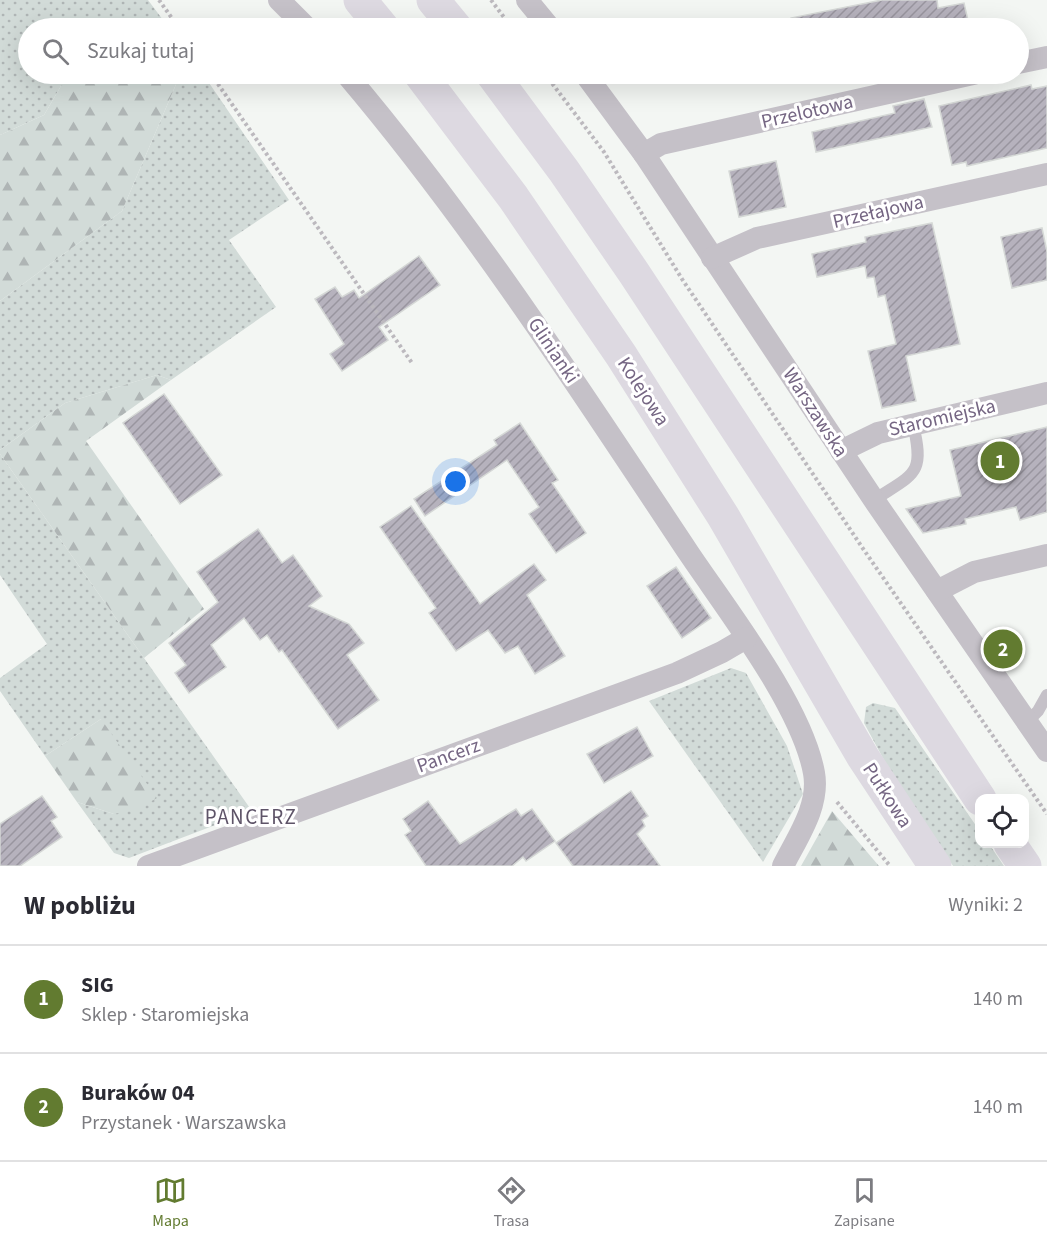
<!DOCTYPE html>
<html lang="pl">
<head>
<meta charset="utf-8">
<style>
	:root { --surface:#fff; --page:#f7f7f7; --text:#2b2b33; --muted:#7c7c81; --line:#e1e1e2; --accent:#627b30 }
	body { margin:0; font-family:"Source Sans 3",sans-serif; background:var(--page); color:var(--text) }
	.controls { position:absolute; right:18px; bottom:18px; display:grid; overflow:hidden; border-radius:12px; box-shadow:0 6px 24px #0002 }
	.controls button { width:54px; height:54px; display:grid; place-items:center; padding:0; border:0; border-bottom:2px solid var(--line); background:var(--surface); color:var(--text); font:30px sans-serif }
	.you { position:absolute; left:456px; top:482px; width:21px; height:21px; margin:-15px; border:4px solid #fff; border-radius:50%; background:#1a73e8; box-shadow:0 0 0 9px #1a73e833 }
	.badge { display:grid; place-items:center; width:39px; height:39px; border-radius:50%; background:var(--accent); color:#fff; font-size:20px; font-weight:700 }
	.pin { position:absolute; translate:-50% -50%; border:3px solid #fff; box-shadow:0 2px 6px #0006 }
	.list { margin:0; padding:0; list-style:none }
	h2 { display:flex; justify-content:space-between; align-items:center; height:78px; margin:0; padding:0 24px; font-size:26px }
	h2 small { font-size:20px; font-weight:400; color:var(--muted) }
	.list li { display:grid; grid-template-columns:39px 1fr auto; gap:18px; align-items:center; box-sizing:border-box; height:108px; padding:0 24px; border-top:2px solid var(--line) }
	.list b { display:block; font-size:22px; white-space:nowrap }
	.list p { margin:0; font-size:20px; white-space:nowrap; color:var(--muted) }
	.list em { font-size:20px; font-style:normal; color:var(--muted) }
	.icon { flex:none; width:33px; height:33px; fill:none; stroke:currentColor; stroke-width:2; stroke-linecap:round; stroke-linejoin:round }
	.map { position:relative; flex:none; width:1047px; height:866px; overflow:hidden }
	.search { position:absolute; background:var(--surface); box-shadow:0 6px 24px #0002; left:18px; right:18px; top:18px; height:66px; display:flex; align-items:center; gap:15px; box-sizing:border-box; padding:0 21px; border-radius:33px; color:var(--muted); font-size:22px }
	.sheet { height:294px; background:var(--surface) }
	nav { display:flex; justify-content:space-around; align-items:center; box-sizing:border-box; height:84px; border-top:2px solid var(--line); background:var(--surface); font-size:16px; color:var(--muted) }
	nav a { display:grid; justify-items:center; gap:3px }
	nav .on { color:var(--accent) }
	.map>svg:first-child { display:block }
	.grass { fill:url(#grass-dots) }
	.forest { fill:url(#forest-firs) }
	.building { fill:url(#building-hatch); stroke:#d5d8d6; stroke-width:1.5 }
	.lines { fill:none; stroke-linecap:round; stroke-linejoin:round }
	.path { stroke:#bcb9be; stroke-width:4; stroke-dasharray:3 3; stroke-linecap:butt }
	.service { stroke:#c5c1c8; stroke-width:12 }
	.minor { stroke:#c5c1c8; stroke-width:22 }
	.trunk { stroke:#ddd9e1; stroke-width:33 }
	.labels { text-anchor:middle; stroke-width:6; stroke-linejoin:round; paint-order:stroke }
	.street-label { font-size:20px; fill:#756683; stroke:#fff }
	.neighbourhood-label { font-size:21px; letter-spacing:1.5px; fill:#5e5468; stroke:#fff }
</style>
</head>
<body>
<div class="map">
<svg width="1047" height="866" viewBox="0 0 1047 866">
	<defs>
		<pattern id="grass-dots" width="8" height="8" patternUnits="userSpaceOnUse" patternTransform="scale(1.5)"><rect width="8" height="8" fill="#d2dbd8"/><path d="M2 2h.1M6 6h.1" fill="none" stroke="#afb5b5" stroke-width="1.8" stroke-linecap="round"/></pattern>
		<pattern id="forest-firs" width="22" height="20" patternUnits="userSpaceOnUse" patternTransform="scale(1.5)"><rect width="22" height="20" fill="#d2dbd8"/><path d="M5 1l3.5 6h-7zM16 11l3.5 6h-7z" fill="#afb5b5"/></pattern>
		<pattern id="building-hatch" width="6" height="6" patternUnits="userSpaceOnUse" patternTransform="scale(1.5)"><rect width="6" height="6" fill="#b6b2bd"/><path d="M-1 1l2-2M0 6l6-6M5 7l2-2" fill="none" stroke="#99959f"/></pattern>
	</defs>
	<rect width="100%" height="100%" fill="#f3f6f3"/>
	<!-- grass -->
	<g class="grass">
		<path d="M0,0h148l21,28 -51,-3 -9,3h-81v46h40l-24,41 -44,20z"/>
		<path d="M177,74h26l86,126 -60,40 47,67 -105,73 -14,-5 -92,28 -65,47v-149l122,-90 55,-129z"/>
		<path d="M0,454l252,357 -123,47 -15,-5 -37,-51 37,12 -13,-95 -56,37 -45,-65v-13l47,-34 -47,-69z"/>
		<path d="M731,668l15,5 41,73 16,48 -40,68 -114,-161z"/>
		<path d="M873,703l22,5 84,122 1,14h9l15,22h-51l-55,-80 -34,-63 2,-16z"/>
	</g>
	<!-- forest -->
	<g class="forest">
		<path d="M68,74h109v8l-55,129 -122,90v-166l44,-20z"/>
		<path d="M157,375l14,5 -85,61 118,168 -60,49 -144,-204v-4l65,-47z"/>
		<path d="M101,719l56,79 -20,11 -23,5 -37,-12 -32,-46z"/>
		<path d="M832,811l47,55h-78z"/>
	</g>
	<!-- building -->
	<g class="building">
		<path d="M882,0h55l1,8 26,-5 5,22 -17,3h-160l-1,-10z"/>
		<path d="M1031,85l1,4 15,-3v62l-80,18 -1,-4 -14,3 -13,-59z"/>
		<path d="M924,99l8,28 -116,25 -4,-20 83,-19 -2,-7z"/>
		<path d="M776,161l10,46 -47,10 -10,-46z"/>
		<path d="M932,223l28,121 -54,12 10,45 -34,7 -14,-57 28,-7 -11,-49 -7,2 -4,-20 -7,1 -2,-12 -48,11 -5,-23 54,-12 -1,-5z"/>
		<path d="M1042,228l5,24v28l-35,8 -11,-51z"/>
		<path d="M419,256l21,29 -61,42 9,13 -46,31 -12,-17 14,-10 -29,-45 20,-12 7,10 12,-7 5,8z"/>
		<path d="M164,394l58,81 -42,29 -57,-81z"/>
		<path d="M520,423l38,57 -6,3 34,50 -30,20 -27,-39 10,-7 -32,-47 -82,56 -11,-17 83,-54 -3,-5z"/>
		<path d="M1047,427v85l-27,8 -4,-13 -51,12 1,5 -43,9 -17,-24 55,-13 -11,-46z"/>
		<path d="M411,506l69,98 54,-40 12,16 -19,15 38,61 -30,18 -17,-28 -13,7 -17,-23 -32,21 -27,-38 7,-5 -56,-81z"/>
		<path d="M258,529l24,34 11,-8 29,41 -13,10 40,18 15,19 -17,12 32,45 -41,29 -56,-79 -3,2 -12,-17 -7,5 -16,-22 -33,27 15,22 -37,26 -14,-20 11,-8 -17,-22 49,-41 -21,-30z"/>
		<path d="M676,567l35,51 -29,20 -35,-52z"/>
		<path d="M637,727l16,29 -49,27 -17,-29z"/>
		<path d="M631,791l17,25 -6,4 3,6 -8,8 23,32h-87l-17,-23z"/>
		<path d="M42,796l15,21 -6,4 11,16 -42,29h-20v-42z"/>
		<path d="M428,801l32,43 56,-35 5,7 11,-7 23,32 -29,20 -3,-4 -11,9h-86l-21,-31 6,-4 -8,-12z"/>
	</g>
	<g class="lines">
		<!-- path -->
		<g class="path">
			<path d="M159,0l20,28"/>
			<path d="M491,0l21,28"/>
			<path d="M211,74l201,289"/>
			<path d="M545,74l59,78 78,127 184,274 181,261"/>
			<path d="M837,802l53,64"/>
		</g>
		<!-- service -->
		<g class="service">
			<path d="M874,500c41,-27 51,-25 39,-76"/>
			<path d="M1027,722l11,-11 9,-16"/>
		</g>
		<!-- minor -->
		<g class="minor">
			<path d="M279,0l28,28"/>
			<path d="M527,0l23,28"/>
			<path d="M1018,63l29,-6"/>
			<path d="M346,74c127,150 233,314 342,478 39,58 114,154 126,221 6,33 -17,65 -31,93"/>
			<path d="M585,74l59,80 230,346 173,251"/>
			<path d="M644,154l17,-10 312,-70"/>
			<path d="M712,258l45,-20 290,-64"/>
			<path d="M841,451l37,-18 169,-40"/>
			<path d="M937,591l37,-19 73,-17"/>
			<path d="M148,866l529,-193 45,-21 24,-14"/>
		</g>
		<!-- trunk -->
		<g class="trunk">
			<path d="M360,0l23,28"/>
			<path d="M433,0l23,28"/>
			<path d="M420,74l93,123 108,158 102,161 140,241 72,109"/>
			<path d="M492,74l72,97 70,102 346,526"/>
			<path d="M1010,844l15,22"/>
		</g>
	</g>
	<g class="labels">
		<!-- street labels -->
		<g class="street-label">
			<text transform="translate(807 111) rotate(-13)" y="7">Przelotowa</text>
			<text transform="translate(878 211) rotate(-13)" y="7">Przełajowa</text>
			<text transform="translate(554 350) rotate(56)" y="7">Glinianki</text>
			<text transform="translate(644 391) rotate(57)" y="7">Kolejowa</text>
			<text transform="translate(816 412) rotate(57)" y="7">Warszawska</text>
			<text transform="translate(942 417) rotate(-13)" y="7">Staromiejska</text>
			<text transform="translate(448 755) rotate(-20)" y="7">Pancerz</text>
			<text transform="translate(888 795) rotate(57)" y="7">Pułkowa</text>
		</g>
		<!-- neighbourhood labels -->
		<g class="neighbourhood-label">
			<text x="251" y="824">PANCERZ</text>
		</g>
	</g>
</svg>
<div class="controls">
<button><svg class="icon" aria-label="locate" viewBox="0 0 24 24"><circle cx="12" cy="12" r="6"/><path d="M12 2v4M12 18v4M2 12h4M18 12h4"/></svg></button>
</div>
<div class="you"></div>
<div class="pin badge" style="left:1000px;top:461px">1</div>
<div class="pin badge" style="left:1003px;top:649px">2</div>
<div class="search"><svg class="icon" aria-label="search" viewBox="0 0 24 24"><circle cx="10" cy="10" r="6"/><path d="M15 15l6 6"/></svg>Szukaj tutaj</div>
</div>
<section class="sheet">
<h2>W pobliżu<small>Wyniki: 2</small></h2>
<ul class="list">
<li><span class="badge">1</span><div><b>SIG</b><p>Sklep · Staromiejska</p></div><em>140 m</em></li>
<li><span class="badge">2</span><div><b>Buraków 04</b><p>Przystanek · Warszawska</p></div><em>140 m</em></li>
</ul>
</section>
<nav>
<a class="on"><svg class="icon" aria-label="map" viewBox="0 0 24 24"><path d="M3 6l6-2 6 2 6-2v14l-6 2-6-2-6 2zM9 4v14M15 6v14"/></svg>Mapa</a>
<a><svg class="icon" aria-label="directions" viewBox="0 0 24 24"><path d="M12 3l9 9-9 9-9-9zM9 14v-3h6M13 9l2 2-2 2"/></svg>Trasa</a>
<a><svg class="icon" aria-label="saved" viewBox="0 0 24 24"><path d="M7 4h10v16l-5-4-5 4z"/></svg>Zapisane</a>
</nav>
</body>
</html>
